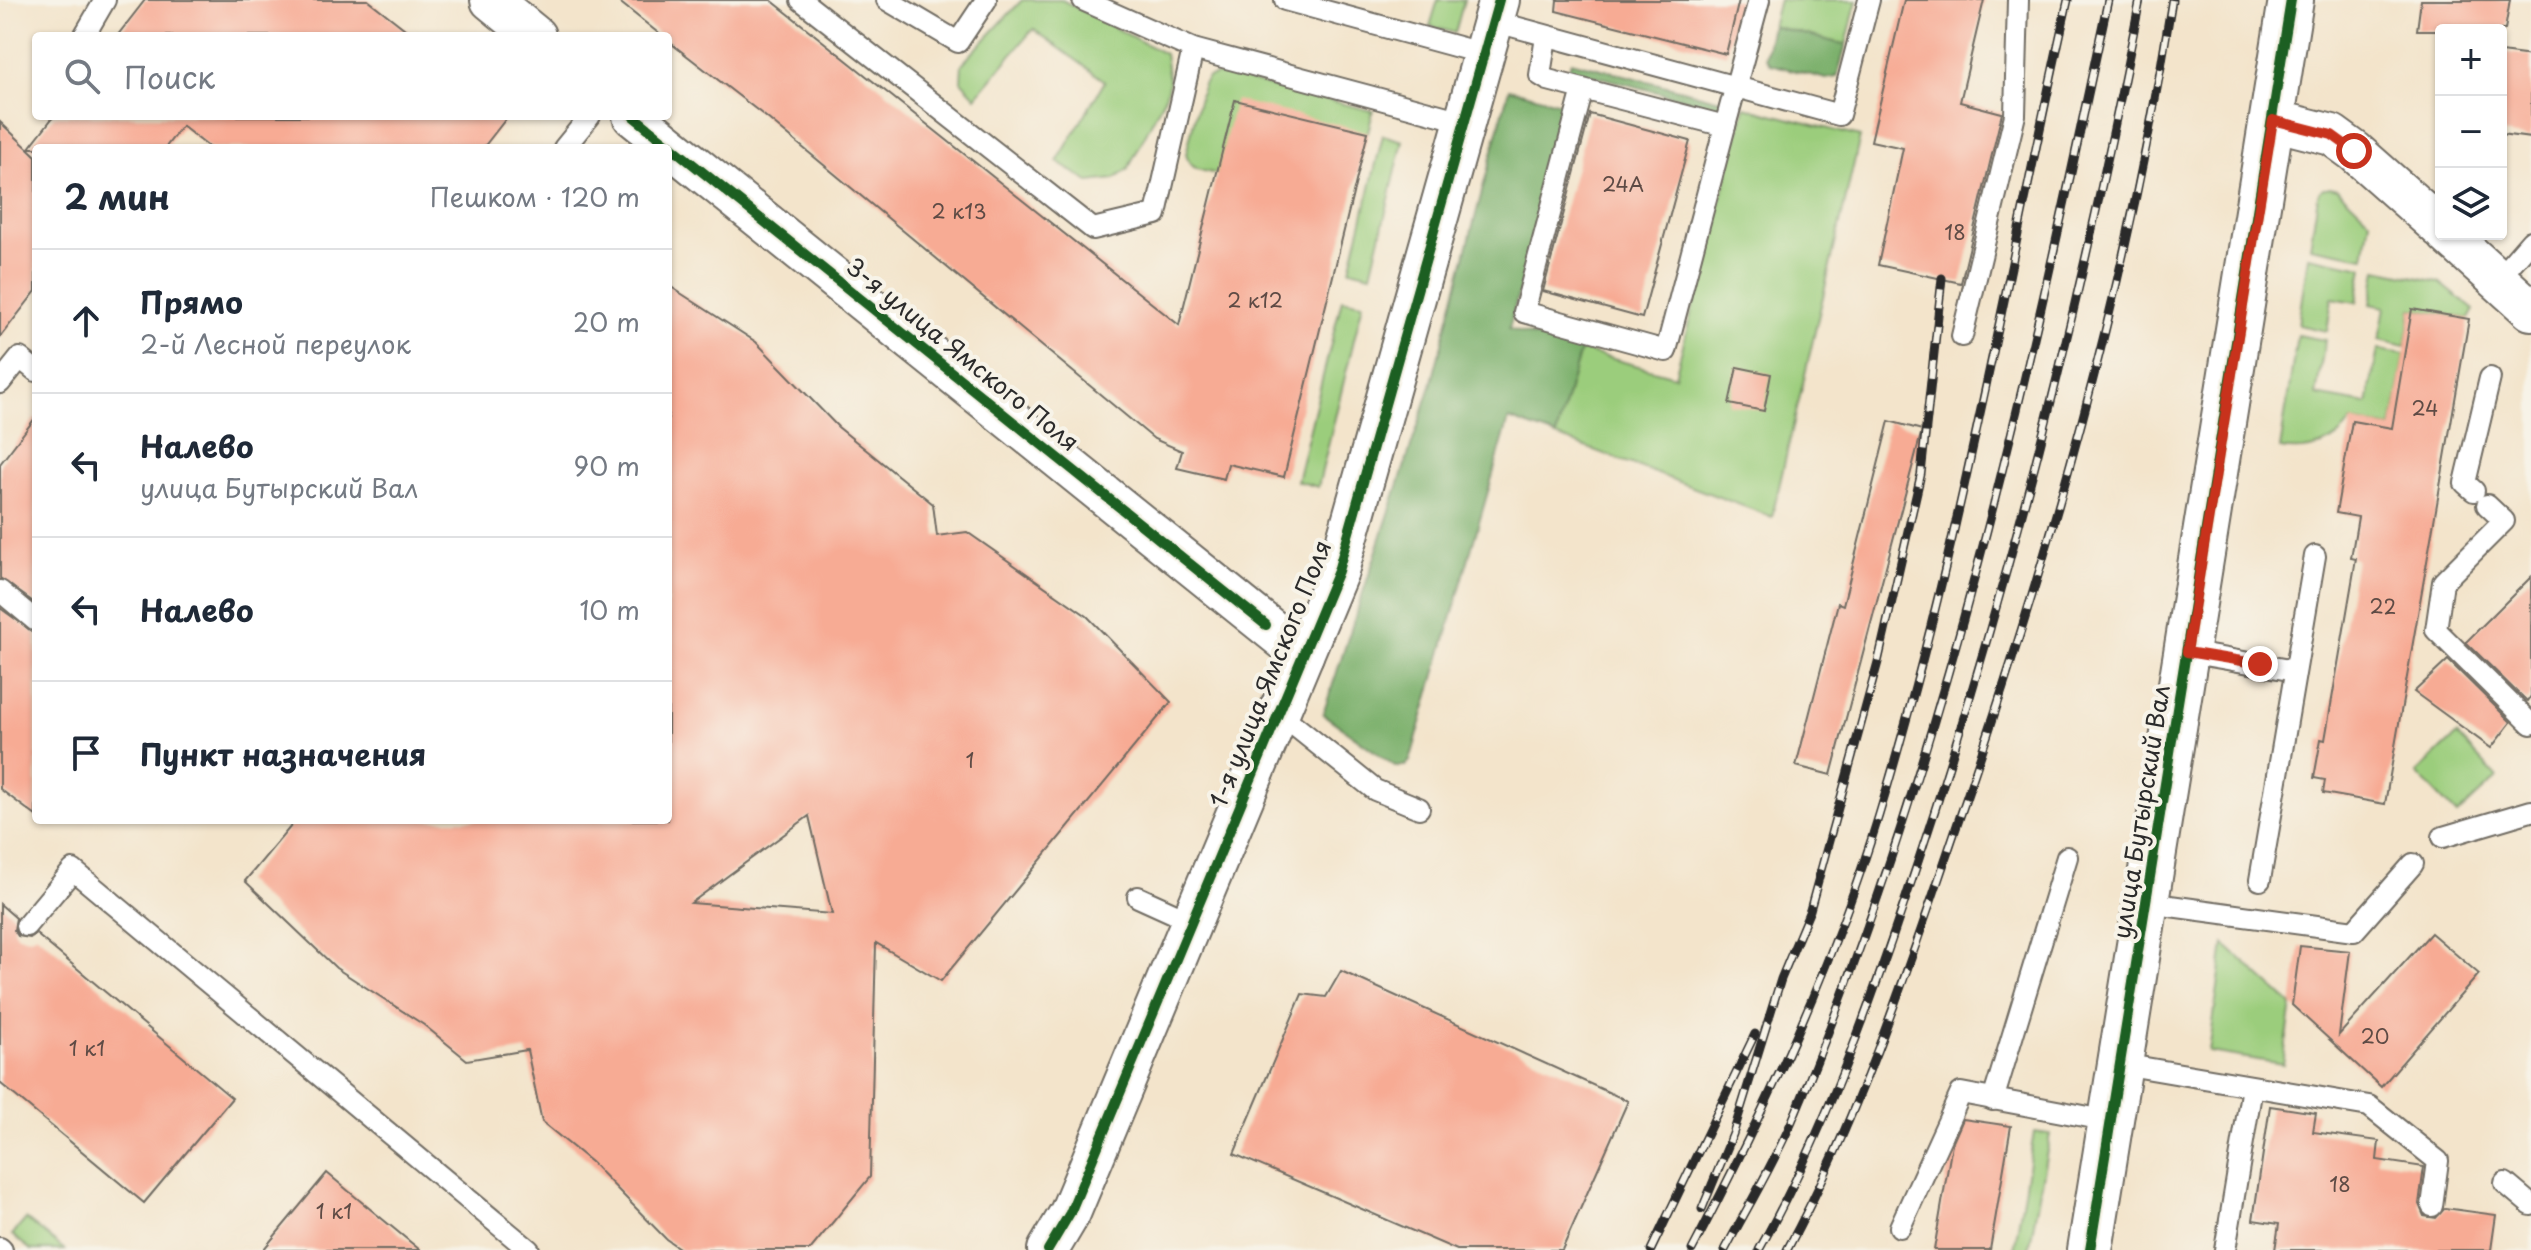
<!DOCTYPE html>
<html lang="ru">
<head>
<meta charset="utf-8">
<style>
	:root { --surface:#fff; --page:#f2f2f3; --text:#1f2937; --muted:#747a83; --line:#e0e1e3 }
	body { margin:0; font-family:"Playpen Sans",sans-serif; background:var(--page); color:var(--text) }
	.controls { position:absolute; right:24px; top:24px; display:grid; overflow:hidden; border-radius:8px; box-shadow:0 2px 6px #0004 }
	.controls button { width:72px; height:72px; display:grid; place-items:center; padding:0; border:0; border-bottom:2px solid var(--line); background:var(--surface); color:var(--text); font:40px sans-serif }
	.stop { position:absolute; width:24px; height:24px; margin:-18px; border:6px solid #c8321e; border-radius:50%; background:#fff }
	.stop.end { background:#c8321e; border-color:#fff; box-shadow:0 2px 8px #0008 }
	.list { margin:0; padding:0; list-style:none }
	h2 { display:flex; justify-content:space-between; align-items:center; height:104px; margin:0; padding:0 32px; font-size:34px }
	h2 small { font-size:26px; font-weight:400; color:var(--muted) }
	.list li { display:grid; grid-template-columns:52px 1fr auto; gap:24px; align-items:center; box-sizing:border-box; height:144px; padding:0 32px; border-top:2px solid var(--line) }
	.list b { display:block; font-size:30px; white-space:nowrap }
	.list p { margin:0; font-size:26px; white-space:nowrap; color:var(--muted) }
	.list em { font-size:26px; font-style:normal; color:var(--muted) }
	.icon { flex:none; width:44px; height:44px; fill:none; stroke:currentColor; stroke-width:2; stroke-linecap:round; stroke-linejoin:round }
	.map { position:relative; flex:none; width:2531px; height:1250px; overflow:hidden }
	.search { position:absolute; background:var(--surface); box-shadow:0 2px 6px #0004; left:32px; top:32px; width:640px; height:88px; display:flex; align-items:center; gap:20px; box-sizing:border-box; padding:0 28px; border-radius:8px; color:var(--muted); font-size:30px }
	.panel { position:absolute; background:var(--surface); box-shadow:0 2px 6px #0004; left:32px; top:144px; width:640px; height:680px; border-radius:8px }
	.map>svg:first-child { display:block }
	.green { fill:#9bcd7c; stroke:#637c54; stroke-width:2 }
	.forest { fill:#7cb06c; stroke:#546e4c; stroke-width:2 }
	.building { fill:#f7ab94; fill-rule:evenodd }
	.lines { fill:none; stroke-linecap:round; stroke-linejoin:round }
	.service-casing { stroke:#716c63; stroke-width:24 }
	.minor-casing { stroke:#716c63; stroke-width:44 }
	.tertiary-casing { stroke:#716c63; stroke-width:48 }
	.service { stroke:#fff; stroke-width:20 }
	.minor { stroke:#fff; stroke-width:40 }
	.tertiary { stroke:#fff; stroke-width:44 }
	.rail-casing { stroke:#2b2b2b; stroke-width:9 }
	.rail { stroke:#f7f3e8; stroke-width:6; stroke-dasharray:18; stroke-linecap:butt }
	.cycleway-casing { stroke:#f7f3e8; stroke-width:15 }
	.cycleway { stroke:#1b5e20; stroke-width:10 }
	.route { stroke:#c8321e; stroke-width:10 }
	.labels { text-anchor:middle; stroke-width:8; stroke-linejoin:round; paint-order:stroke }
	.number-label { font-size:20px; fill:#5e4b45 }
	.street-label { font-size:24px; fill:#2b2b2b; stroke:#f7f3e8 }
</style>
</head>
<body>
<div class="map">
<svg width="2531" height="1250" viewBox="0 0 2531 1250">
	<rect width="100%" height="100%" fill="#f7f3e8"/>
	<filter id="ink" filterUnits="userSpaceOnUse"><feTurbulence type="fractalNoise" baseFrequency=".0125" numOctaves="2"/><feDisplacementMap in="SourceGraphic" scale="16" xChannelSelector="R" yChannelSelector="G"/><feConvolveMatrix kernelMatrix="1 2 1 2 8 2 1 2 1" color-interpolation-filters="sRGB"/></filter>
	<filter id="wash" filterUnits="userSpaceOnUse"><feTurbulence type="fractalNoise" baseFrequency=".006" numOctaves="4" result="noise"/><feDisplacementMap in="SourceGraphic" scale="32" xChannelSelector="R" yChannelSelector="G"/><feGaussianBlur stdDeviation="1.8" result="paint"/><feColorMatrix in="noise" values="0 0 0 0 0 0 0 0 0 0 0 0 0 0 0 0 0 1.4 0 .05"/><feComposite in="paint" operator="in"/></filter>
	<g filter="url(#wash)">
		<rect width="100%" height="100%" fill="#f3e4cb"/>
		<!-- green -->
		<g class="green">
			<path d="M1022,0h40l103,54 4,27 -3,13 -38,75 -13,10 -26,3 -32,-20 48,-81 -72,-52 -57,68 -15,-16 1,-17z"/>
			<path d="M1438,0h26l-9,33 -25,-7z"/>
			<path d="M1779,0h78l-11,45 -74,-19z"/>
			<path d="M1219,74l154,37 -5,21 -150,42c-15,-3 -28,-3 -32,-20l17,-70 5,-7z"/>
			<path d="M1745,107l115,30 -88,380 -216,-81 24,-86 95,26z"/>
			<path d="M1383,135l20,6 -32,133 -21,-5z"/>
			<path d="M2330,187l8,2 32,31 -6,37 -54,-10 8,-52 4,-6z"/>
			<path d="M2308,256l55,11 -6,35 -25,-4 -5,33 -29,-6z"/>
			<path d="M2377,269l62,13 35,28 -5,9 -57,-10 -6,37 -27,-6 6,-33 -14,-3z"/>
			<path d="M1342,299l21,4 -45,184 -21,-6z"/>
			<path d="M2297,335l28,5 -9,55 51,9 11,-54 27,4 -13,74 -40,-7c-17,24 -43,33 -72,28z"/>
			<path d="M2457,735l40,43 -40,37 -40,-42z"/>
			<path d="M2224,944l68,61 -9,59 -74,-12z"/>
			<path d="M2034,1132l16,2 -21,116h-15z"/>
			<path d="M26,1219l39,31h-34l-19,-15z"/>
		</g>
		<!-- forest -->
		<g class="forest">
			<path d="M1772,26l74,19 -9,32 -11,2 -56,-15 -5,-7z"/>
			<path d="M1571,61l153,40 -2,8 -153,-40z"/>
			<path d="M1509,89l52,14 5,10 -57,216 71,21 -24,86 -47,-17 -99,342 -5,5h-10l-72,-52 107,-325z"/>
		</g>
		<g id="blocks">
			<!-- building -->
			<g class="building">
				<path d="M145,0h223l46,36h-297z"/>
				<path d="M617,0h154l408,325 56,-225 133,32 -84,345 -56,-13 -4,15 -47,-11 5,-17 -28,-12 -388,-322 -98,-76v-5h-6z"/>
				<path d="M1557,0h182l-13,54 -170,-43z"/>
				<path d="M1904,0h80l-24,102 42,11 -41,170 -83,-18 25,-117 -32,-7z"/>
				<path d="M2421,0h89l-5,30h-88z"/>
				<path d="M2501,52l30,4v82l-30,-4z"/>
				<path d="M1590,114l100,27 -48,177 -99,-27z"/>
				<path d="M54,116h454l-25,32h-273l-28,-22 -17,22h-136z"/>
				<path d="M0,122l36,34v135l-36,46z"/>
				<path d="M668,285l88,57 82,85 95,77 4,32 30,-4 120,84 84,86 -230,279 -65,-38 -6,234 -60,73h-128l-16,-11 -75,-77 -49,-40 -15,-72 -60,10 -43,-35 -88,-57 -91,-87 51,-61h372zM809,816l23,98 -141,-11z"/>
				<path d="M2412,309l57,10 -84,485 -62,-11 2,-13 -11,-2 7,-39 4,1 31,-181 -5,-1 7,-41 -22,-4 16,-92 40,7z"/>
				<path d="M1737,367l34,7 -7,37 -35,-7z"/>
				<path d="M36,417v187l-36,-26v-114z"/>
				<path d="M1889,421l33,9 -91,345 -35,-9 42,-163 5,2z"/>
				<path d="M2531,577v119l-4,6 -61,-60z"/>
				<path d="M0,608l36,26v182l-36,-27z"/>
				<path d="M2448,660l63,62 -20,26 -77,-56z"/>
				<path d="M0,904l16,14 -2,12 4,6 12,2 6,-4 196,164 -88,105 -144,-120z"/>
				<path d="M2431,933l48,41 -98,113 -89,-82 8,-59 50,5 -11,84z"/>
				<path d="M1341,971l287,130 -66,149h-105l-223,-96 68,-160 24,3z"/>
				<path d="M2270,1106l46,7 -3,19 66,9 -2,19 47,7 -5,37 5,12 12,2 9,-10 51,7 -5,35h-216l4,-26 -26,-4z"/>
				<path d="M1963,1119l48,7 -21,124h-56l18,-106z"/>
				<path d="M327,1173l31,26 62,51h-157z"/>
			</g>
		</g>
	</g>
	<g filter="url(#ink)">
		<use href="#blocks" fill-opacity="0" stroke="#716c63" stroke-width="2"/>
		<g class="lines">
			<!-- service casing -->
			<g class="service-casing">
				<g id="service">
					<path d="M801,0l292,229 63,-15 37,-165"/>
					<path d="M887,0l71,42 28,-42"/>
					<path d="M1083,0l110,49 273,73"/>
					<path d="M1285,0l199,54"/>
					<path d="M1493,21l346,94 30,-115"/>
					<path d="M84,36l21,-36"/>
					<path d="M1546,37l-6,38 8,5 177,46 -59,225 -142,-39 59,-223"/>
					<path d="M1725,126l34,-126"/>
					<path d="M564,148l26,-32"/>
					<path d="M2498,279l33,-38"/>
					<path d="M1962,336l53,-221 3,-115"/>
					<path d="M0,383l20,-25 16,13"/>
					<path d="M2474,491l-9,-8 25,-105"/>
					<path d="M2487,505l17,16 -61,61 -7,48 95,94"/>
					<path d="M0,591l36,30"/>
					<path d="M2187,652l108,19"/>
					<path d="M1280,714l95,76 44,18"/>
					<path d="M2443,837l88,-26"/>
					<path d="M2260,880l55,-324"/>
					<path d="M1138,897l53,24"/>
					<path d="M2148,903l206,28 59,-67"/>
					<path d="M26,926l47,-56 456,380"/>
					<path d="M2122,1064l247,42 69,55 -6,45"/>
					<path d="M1993,1100l74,-243"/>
					<path d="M2505,1183l26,22"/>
					<path d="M1900,1227l61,-134 149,28"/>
					<path d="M0,1248l2,2"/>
					<path d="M2225,1250l27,-163"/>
				</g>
			</g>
			<!-- minor casing -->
			<g class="minor-casing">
				<g id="minor">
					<path d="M491,0l44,36"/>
					<path d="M633,116l670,539"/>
					<path d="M2273,120l59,15 22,16 87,77"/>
					<path d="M2447,234l84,76"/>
					<path d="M1048,1250l22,-37 268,-642 161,-571"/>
				</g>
			</g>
			<!-- tertiary casing -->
			<g class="tertiary-casing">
				<path id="tertiary" d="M2090,1250l201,-1250"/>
			</g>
			<!-- service -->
			<use href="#service" class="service"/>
			<!-- minor -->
			<use href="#minor" class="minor"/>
			<!-- tertiary -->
			<use href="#tertiary" class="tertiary"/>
			<!-- rail casing -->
			<g class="rail-casing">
				<g id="rail">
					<path d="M1702,1209l31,-75 48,-155 29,-69 68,-248 43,-188 21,-196"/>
					<path d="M1651,1250l104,-216"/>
					<path d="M1692,1250c73,-140 141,-284 187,-435 81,-267 128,-543 189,-815"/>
					<path d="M1725,1250c22,-42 48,-85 67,-129 152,-358 236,-742 316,-1121"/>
					<path d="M1759,1250c77,-138 127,-290 176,-440 85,-265 152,-537 205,-810"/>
					<path d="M1787,1250c71,-132 119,-275 167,-416 94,-271 174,-550 218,-834"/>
				</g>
			</g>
			<!-- rail -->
			<use href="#rail" class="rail"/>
			<!-- cycleway casing -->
			<g class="cycleway-casing">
				<g id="cycleway">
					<path d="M633,116l633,509"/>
					<path d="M1048,1250l22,-37 268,-642 161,-571"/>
					<path d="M2090,1250l201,-1250"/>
				</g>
			</g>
			<!-- cycleway -->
			<use href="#cycleway" class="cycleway"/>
		</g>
	</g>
	<g class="lines" filter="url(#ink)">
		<!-- route -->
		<path class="route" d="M2260,664l-73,-12 86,-532 59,15 22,16"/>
	</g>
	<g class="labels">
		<!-- number labels -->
		<g class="number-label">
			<text x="1623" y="192">24А</text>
			<text x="959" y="219">2 к13</text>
			<text x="1955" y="240">18</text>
			<text x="1255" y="308">2 к12</text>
			<text x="2425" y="416">24</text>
			<text x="2383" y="614">22</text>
			<text x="970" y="768">1</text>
			<text x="2375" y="1044">20</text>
			<text x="87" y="1056">1 к1</text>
			<text x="2340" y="1192">18</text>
			<text x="334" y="1219">1 к1</text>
		</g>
		<!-- street labels -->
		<g class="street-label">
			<text transform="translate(962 355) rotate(39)" y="8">3-я улица Ямского Поля</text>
			<text transform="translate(1271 674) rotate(-68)" y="8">1-я улица Ямского Поля</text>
			<text transform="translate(2142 812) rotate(-81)" y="8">улица Бутырский Вал</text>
		</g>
	</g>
</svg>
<div class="controls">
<button>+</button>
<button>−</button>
<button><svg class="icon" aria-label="layers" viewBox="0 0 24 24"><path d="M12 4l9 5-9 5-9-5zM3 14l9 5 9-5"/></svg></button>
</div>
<div class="stop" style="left:2354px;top:151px"></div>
<div class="stop end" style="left:2260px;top:664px"></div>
<div class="search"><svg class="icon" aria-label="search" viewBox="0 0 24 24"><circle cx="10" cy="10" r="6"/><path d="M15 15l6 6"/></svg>Поиск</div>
<section class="panel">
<h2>2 мин<small>Пешком · 120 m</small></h2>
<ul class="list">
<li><svg class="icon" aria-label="ahead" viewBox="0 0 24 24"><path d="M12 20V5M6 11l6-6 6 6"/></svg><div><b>Прямо</b><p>2-й Лесной переулок</p></div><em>20 m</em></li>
<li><svg class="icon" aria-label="left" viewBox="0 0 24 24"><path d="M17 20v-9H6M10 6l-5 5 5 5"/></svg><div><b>Налево</b><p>улица Бутырский Вал</p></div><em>90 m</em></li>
<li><svg class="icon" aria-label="left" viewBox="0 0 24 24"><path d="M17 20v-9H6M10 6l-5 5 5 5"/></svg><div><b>Налево</b></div><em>10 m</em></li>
<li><svg class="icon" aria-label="arrive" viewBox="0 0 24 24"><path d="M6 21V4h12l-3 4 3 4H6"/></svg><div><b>Пункт назначения</b></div></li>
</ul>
</section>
</div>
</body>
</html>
